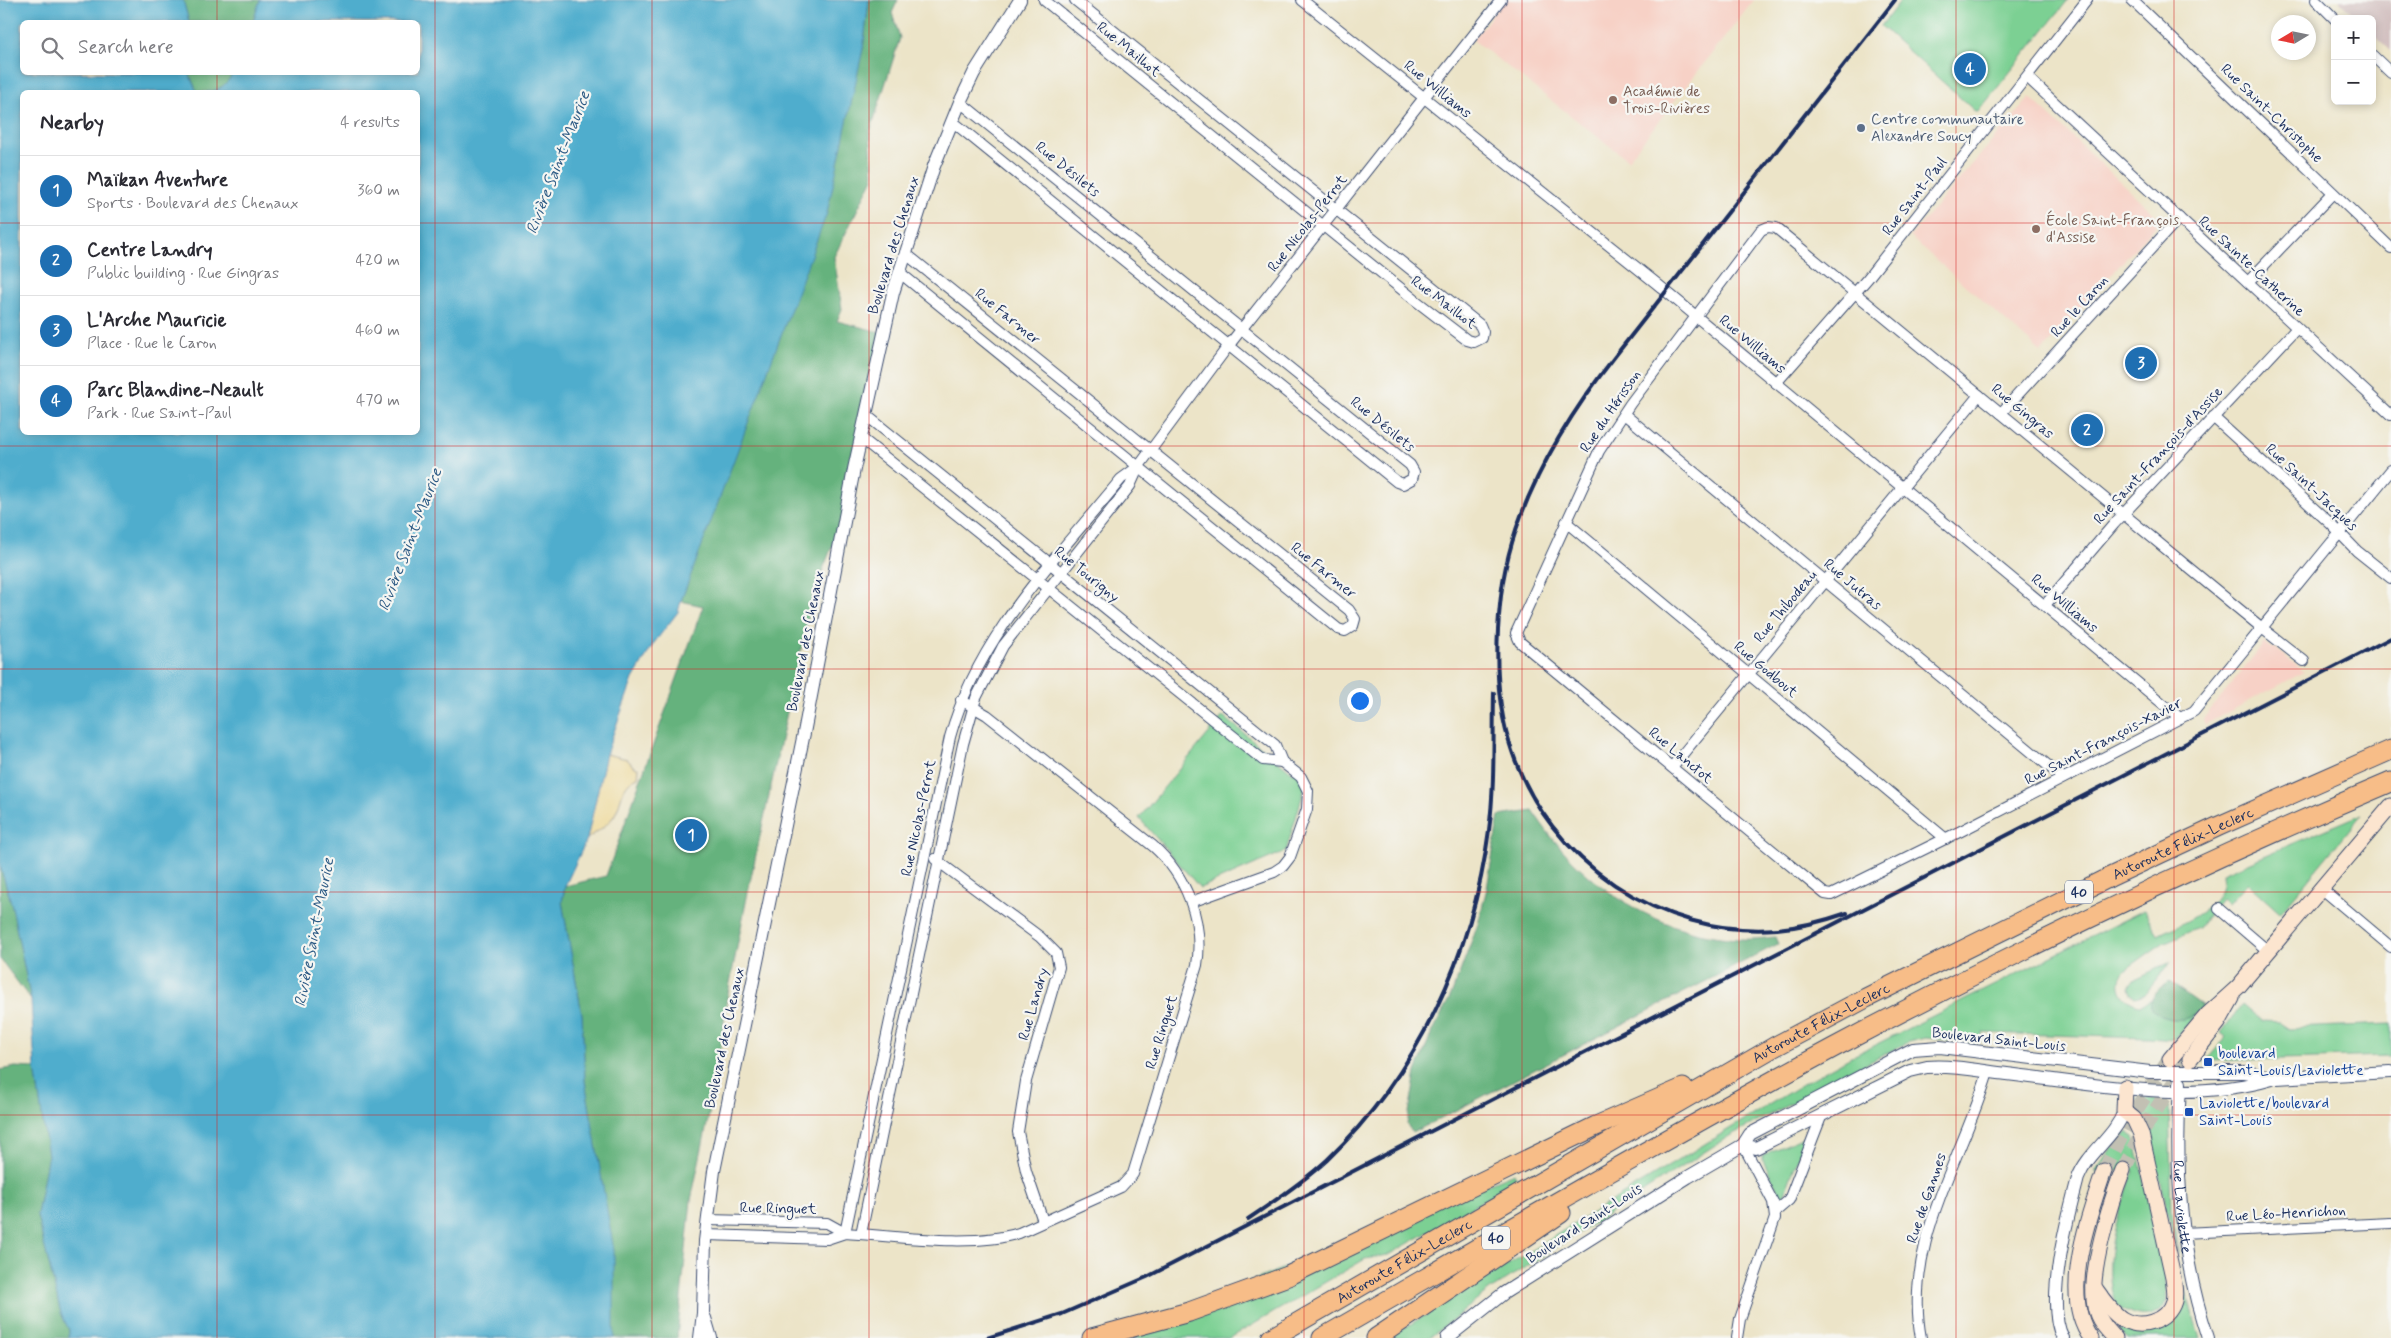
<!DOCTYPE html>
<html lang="en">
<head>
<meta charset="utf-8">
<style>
	:root { --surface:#fff; --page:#f7f7f7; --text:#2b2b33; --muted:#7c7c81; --line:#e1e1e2; --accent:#1f6fb2 }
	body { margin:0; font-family:Mynerve,sans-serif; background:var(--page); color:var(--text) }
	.controls { position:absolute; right:15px; top:15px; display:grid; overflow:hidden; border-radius:8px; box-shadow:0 2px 8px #0003 }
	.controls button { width:45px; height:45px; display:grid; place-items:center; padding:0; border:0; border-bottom:1px solid var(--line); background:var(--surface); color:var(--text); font:25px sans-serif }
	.compass { position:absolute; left:2271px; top:15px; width:45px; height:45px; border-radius:50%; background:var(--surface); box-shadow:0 2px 8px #0003; rotate:260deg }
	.you { position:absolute; left:1359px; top:700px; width:18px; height:18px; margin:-12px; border:4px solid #fff; border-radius:50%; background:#1a73e8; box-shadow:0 0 0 8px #1a73e833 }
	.badge { display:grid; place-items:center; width:32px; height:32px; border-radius:50%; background:var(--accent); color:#fff; font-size:16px; font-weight:700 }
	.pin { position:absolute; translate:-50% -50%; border:2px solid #fff; box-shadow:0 1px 5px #0006 }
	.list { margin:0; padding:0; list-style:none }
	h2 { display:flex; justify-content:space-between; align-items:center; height:65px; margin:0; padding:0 20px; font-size:21px }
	h2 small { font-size:16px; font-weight:400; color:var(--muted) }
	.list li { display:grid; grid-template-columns:32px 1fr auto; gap:15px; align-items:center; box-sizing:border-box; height:70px; padding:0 20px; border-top:1px solid var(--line) }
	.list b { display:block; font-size:19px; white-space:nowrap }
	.list p { margin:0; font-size:16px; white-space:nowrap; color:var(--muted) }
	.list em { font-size:16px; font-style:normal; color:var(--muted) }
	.icon { flex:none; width:28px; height:28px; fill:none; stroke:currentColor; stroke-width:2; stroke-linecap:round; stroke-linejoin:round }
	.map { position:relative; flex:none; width:2391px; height:1338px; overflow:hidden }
	.search { position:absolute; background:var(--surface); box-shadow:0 2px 8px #0003; left:20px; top:20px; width:400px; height:55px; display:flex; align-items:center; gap:12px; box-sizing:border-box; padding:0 18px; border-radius:8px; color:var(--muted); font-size:19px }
	.panel { position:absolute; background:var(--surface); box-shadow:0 2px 8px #0003; left:20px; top:90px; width:400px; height:345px; border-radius:8px }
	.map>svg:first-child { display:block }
	.built { fill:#f7d1c6 }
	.industrial { fill:#d2bfbf }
	.green { fill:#7cd093; stroke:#4c8078 }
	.forest { fill:#65b27d; stroke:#40706e }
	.sand { fill:#eeda9e; stroke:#84847e }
	.water { fill:#4fadcd; stroke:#356e96 }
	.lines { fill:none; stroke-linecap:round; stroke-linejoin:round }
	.secondary-tunnel { stroke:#c2c0b3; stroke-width:15; stroke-dasharray:15 8; stroke-linecap:butt }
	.minor-casing { stroke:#3a4a6e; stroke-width:12 }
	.tertiary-casing { stroke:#3a4a6e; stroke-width:14 }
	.secondary-casing { stroke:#3a4a6e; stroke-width:17 }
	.motorway-casing { stroke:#3a4a6e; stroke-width:21 }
	.minor { stroke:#fff; stroke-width:10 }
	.tertiary { stroke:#fff; stroke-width:12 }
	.secondary { stroke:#fce5cf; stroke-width:15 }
	.motorway { stroke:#f7bd88; stroke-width:19 }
	.rail { stroke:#1b2f5e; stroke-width:4 }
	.grid { fill:none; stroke:#d62828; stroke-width:1; stroke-opacity:0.55 }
	.education-dot { fill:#8d6e63; stroke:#f6f6f2; stroke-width:2 }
	.service-dot { fill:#5c6f8a; stroke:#f6f6f2; stroke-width:2 }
	.transit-dot { fill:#1a4fb4; stroke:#f6f6f2; stroke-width:2 }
	.labels { text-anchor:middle; stroke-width:4.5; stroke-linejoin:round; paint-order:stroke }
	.shield { fill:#f6f6f2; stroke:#5d6b8a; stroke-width:1 }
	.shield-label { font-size:14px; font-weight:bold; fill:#1b2f5e }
	.street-label { font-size:15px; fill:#1b2f5e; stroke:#f6f6f2 }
	.education-label { font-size:15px; fill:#785e54; stroke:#f6f6f2; text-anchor:start }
	.service-label { font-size:15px; fill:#4e5e75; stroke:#f6f6f2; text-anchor:start }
	.transit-label { font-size:15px; fill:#164399; stroke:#f6f6f2; text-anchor:start }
	.water-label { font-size:16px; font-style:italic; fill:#2d5b85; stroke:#f6f6f2 }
</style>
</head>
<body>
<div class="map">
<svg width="2391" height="1338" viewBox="0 0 2391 1338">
	<rect width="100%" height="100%" fill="#f6f6f2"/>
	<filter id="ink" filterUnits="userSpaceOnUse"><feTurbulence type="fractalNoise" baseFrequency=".02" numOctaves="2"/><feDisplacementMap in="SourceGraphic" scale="10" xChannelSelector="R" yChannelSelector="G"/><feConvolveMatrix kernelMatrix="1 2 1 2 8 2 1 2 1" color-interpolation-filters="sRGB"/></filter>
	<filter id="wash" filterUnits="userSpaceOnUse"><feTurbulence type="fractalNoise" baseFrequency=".0096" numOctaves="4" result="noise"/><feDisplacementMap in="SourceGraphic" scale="20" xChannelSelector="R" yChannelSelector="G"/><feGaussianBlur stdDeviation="1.12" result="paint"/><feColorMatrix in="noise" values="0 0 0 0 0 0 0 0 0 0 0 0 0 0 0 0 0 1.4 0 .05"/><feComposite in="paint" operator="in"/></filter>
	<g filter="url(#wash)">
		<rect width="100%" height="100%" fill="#ece4c8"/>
		<!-- built -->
		<g class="built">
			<path d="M1504,0h250l-126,160 -155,-120z"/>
			<path d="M2030,97l131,123 -120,132 -131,-115z"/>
			<path d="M2264,643l8,6 2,-2 30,25 -100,53 -1,-6z"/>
		</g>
		<!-- industrial -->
		<path class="industrial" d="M2339,0h52v51l-19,-18v-14h-14z"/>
		<!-- green -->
		<g class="green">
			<path d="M1901,0h167l-91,113 -96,-87z"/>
			<path d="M1223,716l70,57 9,-7 5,14 -21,71 -86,37 -61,-70z"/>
			<path d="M2362,814l-82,99 -33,-30 -19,21 -7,-5 -23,29 -35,15 -38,27c-12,15 -2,33 16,35l11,-6 -1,6c13,16 26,17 45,10l-22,25 -25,-2 -167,-5 -2,10 -55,-5 -17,4 -177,93 -241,155 -61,48h-41l418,-256 47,-26 291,-146 14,25c23,-12 70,-27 64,-61z"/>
			<path d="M2171,962l-26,32 -10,3 -4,-3 -2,-7 6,-8z"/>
			<path d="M2242,1004l20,17 18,1 9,6 102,-4v32l-185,5 20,-24 -5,-4z"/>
			<path d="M2137,1099l26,1 6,6 3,107 6,43 -28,-120 -8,-28z"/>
			<path d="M2128,1132l6,4 32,141c1,8 3,16 0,24 -9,23 -36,17 -50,3 -17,-40 4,-96 18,-134l-39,1 20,-28z"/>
			<path d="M1806,1136l-22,60h-3l-18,-35v-6z"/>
			<path d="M1514,1173l4,8 -130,74 -23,4 -135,79h-116z"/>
			<path d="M2184,1285l16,53h-72l-9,-8 1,-3c32,11 62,-10 64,-42z"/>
		</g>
		<!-- forest -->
		<g class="forest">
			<path d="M183,0h77l-7,22h-64z"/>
			<path d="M869,0h29l-6,13 8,25 -30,94 3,46 -39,79 8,52 -5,12 43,11 -26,160 -41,102 -63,288 -23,116 -11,84 -25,118 -14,138h-68l-6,-147 -18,-110 -3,-66 -20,-113 3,-16 41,-10 97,-270 -22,-5 182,-552z"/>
			<path d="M189,73h44c-7,15 -19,20 -36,19z"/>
			<path d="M1533,811c46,72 121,123 207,128 12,1 24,-1 35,-2l3,7 -366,189 -5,-9 9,-52 13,-33 23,-46 26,-69 9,-36 12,-72z"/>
			<path d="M0,866l11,36 20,98 -31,-41z"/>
			<path d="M2168,981l36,26c-6,6 -12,10 -21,12 -9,2 -39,-4 -31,-20 3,-6 11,-13 16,-18z"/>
			<path d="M15,1067l20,1 13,87 -11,60 24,98 8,17v8h-69v-268z"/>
		</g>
		<!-- sand -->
		<path class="sand" d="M606,754l21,5 6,7 6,3 -1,8c-18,7 -15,24 -24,39 -7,10 -18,16 -27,23z"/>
		<!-- water -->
		<path class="water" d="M0,0h183l6,22h-167v50l167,1 8,19h-175v340h396v-340h-211c13,-1 20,-8 26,-19l185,-1v-50h-165l7,-22h609l-6,49 -36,164 -146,388 -3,11 -24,31 -21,36 -27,75 -19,85 -22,47 -3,16 20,113 3,66 29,170v87h-545v-8l-8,-17 -24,-98 11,-60 -13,-87 -4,-68 -20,-98 -11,-36z"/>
	</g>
	<g filter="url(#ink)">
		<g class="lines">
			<!-- secondary-tunnel -->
			<g class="secondary-tunnel">
				<path d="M2123,1170l26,-50 41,-61"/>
				<path d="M2104,1171l27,-54 37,-55"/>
			</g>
			<!-- minor casing -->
			<g class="minor-casing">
				<g id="minor">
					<path d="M1044,0l371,300 52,40 7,2 8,-4 1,-6 -3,-7 -405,-325"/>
					<path d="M1302,0l354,283 524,435"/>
					<path d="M2132,0l259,248"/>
					<path d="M2316,0l19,19"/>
					<path d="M2372,55l19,18"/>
					<path d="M2027,77l364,338"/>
					<path d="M952,121l445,361 6,2 9,-5 2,-7 -4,-7 -450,-363"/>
					<path d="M899,272l439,357 7,2 8,-5 2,-7 -6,-9 -444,-357"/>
					<path d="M2248,282l85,-89"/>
					<path d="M1776,383l92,-105 219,-278"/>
					<path d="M2001,413l178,-195"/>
					<path d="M1624,414l439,364"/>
					<path d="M866,415l409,330 7,17 19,15 7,14 -1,18 -17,48 -7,9 -9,6 -83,30"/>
					<path d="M2213,417l118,107 26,27 34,27"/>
					<path d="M861,438l402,322 19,2"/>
					<path d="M1566,522l380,317"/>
					<path d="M2045,605l69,-81 183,-196"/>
					<path d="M2304,661l-42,-33 -486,-400 -8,-1 -7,3 -131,174 -31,47 -83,182 4,9 305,252 6,1 130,-64 233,-120 138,-169 8,-9 51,-63"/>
					<path d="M1672,767l307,-372"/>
					<path d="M935,859l105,78 16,16 3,14 -33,114 -8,51 8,39 17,50"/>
					<path d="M2321,888l70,59"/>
					<path d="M2219,909l49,42"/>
					<path d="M1775,1212l14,-12 32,-83"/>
					<path d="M707,1220l120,3 18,10"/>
					<path d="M845,1233l105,-496c28,-102 105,-177 171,-258l18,-13"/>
					<path d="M2183,1233l208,-10"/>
					<path d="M861,1234l102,-490 13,-46 27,-52 127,-160 9,-20 90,-121 272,-345"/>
					<path d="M706,1235l121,4 18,-6c50,3 128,15 174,0l102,-46 12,-13 64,-209c7,-44 -11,-90 -44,-119l-166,-131 -26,-15"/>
					<path d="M1737,1338l3,-19 35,-101 -2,-16 -30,-57"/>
					<path d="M1921,1338c-18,-95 41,-178 67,-266"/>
				</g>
			</g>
			<!-- tertiary casing -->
			<g class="tertiary-casing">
				<g id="tertiary">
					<path id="s1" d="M2180,1083c-5,87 0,172 28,255"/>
					<path d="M1743,1145l13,3 154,-77 17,-4c26,-2 54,4 80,7 86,10 180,30 265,5"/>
					<path d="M705,1318l6,20"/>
					<path d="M700,1338l3,-25 2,-72 9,-70 90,-438 50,-264 39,-176 41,-127 26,-64 14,-29 46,-73"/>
					<path d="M1447,1338l57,-45 184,-116 55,-32 7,-11 163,-85 27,-2 210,25h94l33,6 114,-6"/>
					<path d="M2063,1338c-19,-35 5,-122 15,-160 10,-26 37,-41 46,-67"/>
				</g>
			</g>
			<!-- secondary casing -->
			<g class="secondary-casing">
				<g id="secondary">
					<path d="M2170,1059l38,-45 30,-27 153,-181"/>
					<path d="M2190,1059l28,-36 14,-25"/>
					<path d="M2094,1287c8,11 17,25 28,32 19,11 46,3 52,-18 2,-8 0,-16 -1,-24l-32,-143 -7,-15 -10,-8 1,-24"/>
					<path d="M2091,1338c-32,-43 -2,-121 13,-167"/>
					<path d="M2115,1338c-9,-9 -18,-19 -20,-32 -7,-31 16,-106 28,-136"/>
				</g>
			</g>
			<!-- motorway casing -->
			<g class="motorway-casing">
				<g id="motorway">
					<path d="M1092,1338l97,-26 99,-36 308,-150 87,-38"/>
					<path id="s2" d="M1271,1338l503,-291 92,-49 244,-121 109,-51 172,-76"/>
					<path d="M1322,1338c170,-98 338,-197 511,-290 182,-97 369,-186 558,-266"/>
					<path d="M1376,1338l185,-125"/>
				</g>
			</g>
			<!-- minor -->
			<use href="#minor" class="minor"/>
			<!-- tertiary -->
			<use href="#tertiary" class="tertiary"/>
			<!-- secondary -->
			<use href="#secondary" class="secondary"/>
			<!-- motorway -->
			<use href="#motorway" class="motorway"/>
			<!-- rail -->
			<g class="rail">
				<path d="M1847,913c-23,8 -46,14 -70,16 -117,9 -228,-68 -265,-178 -16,-46 -17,-98 -12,-146 8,-92 60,-179 116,-250l279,-355"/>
				<path d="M1248,1219c27,-18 55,-37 79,-59 91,-87 146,-207 162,-330 6,-45 4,-91 5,-137"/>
				<path d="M987,1338l75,-24 85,-37 1244,-639"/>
			</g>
		</g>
	</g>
	<!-- grid -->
	<path class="grid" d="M217,0v22M435,0v1338M652,0v1338M869,0v1338M1087,0v1338M1304,0v1338M1522,0v1338M1739,0v1338M1956,0v1338M2174,0v1338M217,72v20M0,223h22M418,223h1973M217,432v906M0,446h2391M0,669h2391M0,892h2391M0,1115h2391"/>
	<!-- markers -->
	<g class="education-dot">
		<circle cx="1613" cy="100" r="5"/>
		<circle cx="2036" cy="229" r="5"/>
	</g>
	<circle class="service-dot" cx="1861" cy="128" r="5"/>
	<g class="transit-dot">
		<rect x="2203" y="1057" width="10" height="10" rx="2.5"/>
		<rect x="2184" y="1107" width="10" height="10" rx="2.5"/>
	</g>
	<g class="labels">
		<!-- shield labels -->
		<g class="shield">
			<rect x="2065" y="880.5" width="28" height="23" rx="4"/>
			<rect x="1482" y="1226.5" width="28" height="23" rx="4"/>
		</g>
		<g class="shield-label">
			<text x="2079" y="897">40</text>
			<text x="1496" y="1243">40</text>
		</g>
		<!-- street labels -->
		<g class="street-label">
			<text transform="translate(1129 49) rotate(39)" y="5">Rue Mailhot</text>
			<text transform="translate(1438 89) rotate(39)" y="5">Rue Williams</text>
			<text transform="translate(2272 113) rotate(44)" y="5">Rue Saint-Christophe</text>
			<text transform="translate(1068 169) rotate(39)" y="5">Rue Désilets</text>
			<text transform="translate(1914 196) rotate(-52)" y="5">Rue Saint-Paul</text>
			<text transform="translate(1307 223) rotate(-52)" y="5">Rue Nicolas-Perrot</text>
			<text transform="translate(893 245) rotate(-73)" y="5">Boulevard des Chenaux</text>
			<text transform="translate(2252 266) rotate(43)" y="5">Rue Sainte-Catherine</text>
			<text transform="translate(1444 302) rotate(37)" y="5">Rue Mailhot</text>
			<text transform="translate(2079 306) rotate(-48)" y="5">Rue le Caron</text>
			<text transform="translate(1008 316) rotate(39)" y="5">Rue Farmer</text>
			<text transform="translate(1753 344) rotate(40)" y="5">Rue Williams</text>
			<text transform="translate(1610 411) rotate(-56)" y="5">Rue du Hérisson</text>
			<text transform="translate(2023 411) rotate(40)" y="5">Rue Gingras</text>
			<text transform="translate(1383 424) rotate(39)" y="5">Rue Désilets</text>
			<text transform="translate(2158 455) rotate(-47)" y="5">Rue Saint-François-d'Assise</text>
			<text transform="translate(2312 487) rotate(43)" y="5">Rue Saint-Jacques</text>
			<text transform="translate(1324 570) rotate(39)" y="5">Rue Farmer</text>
			<text transform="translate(1087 574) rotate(39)" y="5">Rue Tourigny</text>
			<text transform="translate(1853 584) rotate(40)" y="5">Rue Jutras</text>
			<text transform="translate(2065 603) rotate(40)" y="5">Rue Williams</text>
			<text transform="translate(1785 606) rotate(-50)" y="5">Rue Thibodeau</text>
			<text transform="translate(805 641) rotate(-79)" y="5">Boulevard des Chenaux</text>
			<text transform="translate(1766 669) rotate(40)" y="5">Rue Godbout</text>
			<text transform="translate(2103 741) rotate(-27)" y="5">Rue Saint-François-Xavier</text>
			<text transform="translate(1681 755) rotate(40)" y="5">Rue Lanctot</text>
			<text transform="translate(918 818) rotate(-78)" y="5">Rue Nicolas-Perrot</text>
			<text dy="5" stroke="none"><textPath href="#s2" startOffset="1038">Autoroute Félix-Leclerc</textPath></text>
			<text transform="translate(1033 1004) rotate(-74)" y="5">Rue Landry</text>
			<text dy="5" stroke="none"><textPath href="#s2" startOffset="634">Autoroute Félix-Leclerc</textPath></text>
			<text transform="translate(1161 1032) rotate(-73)" y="5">Rue Ringuet</text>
			<text transform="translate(724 1038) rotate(-78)" y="5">Boulevard des Chenaux</text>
			<text transform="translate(1999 1039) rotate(6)" y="5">Boulevard Saint-Louis</text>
			<text transform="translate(1926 1198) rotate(-71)" y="5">Rue de Gannes</text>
			<text dy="5" stroke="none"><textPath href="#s1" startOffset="124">Rue Laviolette</textPath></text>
			<text transform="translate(778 1208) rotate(1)" y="5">Rue Ringuet</text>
			<text transform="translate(2286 1213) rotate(-3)" y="5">Rue Léo-Henrichon</text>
			<text transform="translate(1584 1223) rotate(-33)" y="5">Boulevard Saint-Louis</text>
			<text dy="5" stroke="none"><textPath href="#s2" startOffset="154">Autoroute Félix-Leclerc</textPath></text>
		</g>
		<!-- education labels -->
		<g class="education-label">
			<text x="1623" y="96">Académie de<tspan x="1623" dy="17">Trois-Rivières</tspan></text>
			<text x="2046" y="225">École Saint-François<tspan x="2046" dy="17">d'Assise</tspan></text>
		</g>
		<!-- service labels -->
		<g class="service-label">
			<text x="1871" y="124">Centre communautaire<tspan x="1871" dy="17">Alexandre Soucy</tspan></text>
		</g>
		<!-- transit labels -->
		<g class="transit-label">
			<text x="2218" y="1058">boulevard<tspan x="2218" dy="17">Saint-Louis/Laviolette</tspan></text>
			<text x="2199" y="1108">Laviolette/boulevard<tspan x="2199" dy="17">Saint-Louis</tspan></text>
		</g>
		<!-- water labels -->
		<g class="water-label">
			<text transform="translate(557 162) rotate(-69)" y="6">Rivière Saint-Maurice</text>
			<text transform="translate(409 539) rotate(-69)" y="6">Rivière Saint-Maurice</text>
			<text transform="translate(313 932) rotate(-79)" y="6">Rivière Saint-Maurice</text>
		</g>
	</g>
</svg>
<div class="controls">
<button>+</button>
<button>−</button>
</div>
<svg class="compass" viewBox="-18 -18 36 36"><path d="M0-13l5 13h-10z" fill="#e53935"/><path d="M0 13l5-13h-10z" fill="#7c7c81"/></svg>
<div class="you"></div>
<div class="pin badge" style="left:691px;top:835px">1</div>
<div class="pin badge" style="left:2087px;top:430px">2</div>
<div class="pin badge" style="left:2141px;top:363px">3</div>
<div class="pin badge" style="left:1970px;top:69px">4</div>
<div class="search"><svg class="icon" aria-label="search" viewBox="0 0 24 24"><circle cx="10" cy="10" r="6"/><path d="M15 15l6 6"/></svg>Search here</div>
<section class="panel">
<h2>Nearby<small>4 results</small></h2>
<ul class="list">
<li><span class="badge">1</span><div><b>Maïkan Aventure</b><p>Sports · Boulevard des Chenaux</p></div><em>360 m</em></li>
<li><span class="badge">2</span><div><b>Centre Landry</b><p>Public building · Rue Gingras</p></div><em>420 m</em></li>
<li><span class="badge">3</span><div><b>L'Arche Mauricie</b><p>Place · Rue le Caron</p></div><em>460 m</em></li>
<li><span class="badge">4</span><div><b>Parc Blandine-Neault</b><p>Park · Rue Saint-Paul</p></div><em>470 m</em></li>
</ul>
</section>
</div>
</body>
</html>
